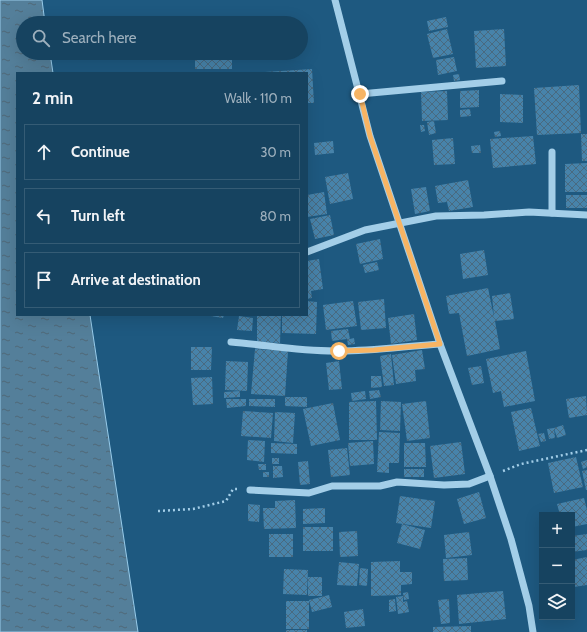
<!DOCTYPE html>
<html lang="en">
<head>
<meta charset="utf-8">
<style>
	:root { --surface:#164360; --page:#1f4a66; --text:#f1f3f6; --muted:#9eb0bd; --line:#355c75 }
	body { margin:0; font-family:Cabin,sans-serif; background:var(--page); color:var(--text) }
	.controls { position:absolute; right:12px; bottom:12px; display:grid; overflow:hidden; border-radius:0px; box-shadow:0 4px 16px #0002 }
	.controls button { width:36px; height:36px; display:grid; place-items:center; padding:0; border:0; border-bottom:1px solid var(--line); background:var(--surface); color:var(--text); font:20px sans-serif }
	.stop { position:absolute; width:12px; height:12px; margin:-9px; border:3px solid #f7b463; border-radius:50%; background:#fff }
	.stop.end { background:#f7b463; border-color:#fff; box-shadow:0 1px 4px #0008 }
	.list { margin:0; padding:0; list-style:none }
	h2 { display:flex; justify-content:space-between; align-items:center; height:52px; margin:0; padding:0 16px; font-size:17px }
	h2 small { font-size:13px; font-weight:400; color:var(--muted) }
	.list li { display:grid; grid-template-columns:26px 1fr auto; gap:12px; align-items:center; box-sizing:border-box; height:56px; margin:0 8px 8px; padding:0 8px; border:1px solid var(--line); border-radius:0px }
	.list b { display:block; font-size:15px; white-space:nowrap }
	.list em { font-size:13px; font-style:normal; color:var(--muted) }
	.icon { flex:none; width:22px; height:22px; fill:none; stroke:currentColor; stroke-width:2; stroke-linecap:round; stroke-linejoin:round }
	.map { position:relative; flex:none; width:587px; height:632px; overflow:hidden }
	.search { position:absolute; background:var(--surface); box-shadow:0 4px 16px #0002; left:16px; top:16px; width:292px; height:44px; display:flex; align-items:center; gap:10px; box-sizing:border-box; padding:0 14px; border-radius:22px; color:var(--muted); font-size:15px }
	.panel { position:absolute; background:var(--surface); box-shadow:0 4px 16px #0002; left:16px; top:72px; width:292px; height:244px; border-radius:0px }
	.map>svg:first-child { display:block }
	.water { fill:url(#water-ripples); stroke:#97cbea }
	.building { fill:url(#building-cross-hatch) }
	.lines { fill:none; stroke-linecap:round; stroke-linejoin:round }
	.path { stroke:#a3cee8; stroke-width:2.5; stroke-dasharray:2 3; stroke-linecap:butt }
	.minor { stroke:#a3cee8; stroke-width:7 }
	.route { stroke:#f7b463; stroke-width:5 }
</style>
</head>
<body>
<div class="map">
<svg width="587" height="632" viewBox="0 0 587 632">
	<defs>
		<pattern id="water-ripples" width="26" height="14" patternUnits="userSpaceOnUse"><rect width="26" height="14" fill="#547f9a"/><path d="M2 4q2-2 4 0t4 0M15 11q2-2 4 0t4 0" fill="none" stroke="#506877"/></pattern>
		<pattern id="building-cross-hatch" width="8" height="8" patternUnits="userSpaceOnUse"><rect width="8" height="8" fill="#4783aa"/><path d="M0 0l8 8M0 8l8-8" fill="none" stroke="#496a80"/></pattern>
	</defs>
	<rect width="100%" height="100%" fill="#1e5980"/>
	<!-- water -->
	<path class="water" d="M0,0h42l3,23h-22v30h27l3,20h-36v242h73l48,317h-138z"/>
	<!-- building -->
	<g class="building">
		<path d="M446,17l2,10 -19,4 -2,-10z"/>
		<path d="M447,29l6,25 -20,4 -6,-24z"/>
		<path d="M504,29l2,37 -30,2 -2,-37z"/>
		<rect x="195" y="53" width="37" height="16"/>
		<path d="M454,57l3,14 -19,4 -2,-15z"/>
		<path d="M312,69l2,34h-7v-30h-42v-1z"/>
		<path d="M459,74l1,6 -6,1 -1,-6z"/>
		<path d="M579,85l2,48 -44,2 -3,-47z"/>
		<path d="M479,90v17l-19,1v-17z"/>
		<path d="M447,91l1,29 -26,1 -1,-29z"/>
		<path d="M500,94l23,1v28l-23,-1z"/>
		<path d="M470,109l1,7 -11,1v-7z"/>
		<path d="M434,121l2,12 -7,2 -2,-13z"/>
		<path d="M420,125h4l1,6 -4,1z"/>
		<path d="M500,131l1,5 -6,1 -1,-5z"/>
		<path d="M581,134h6v27h-5z"/>
		<path d="M533,136l3,28 -43,4 -3,-29z"/>
		<path d="M453,138l2,26 -21,1 -2,-25z"/>
		<path d="M333,141l1,12 -19,2 -1,-12z"/>
		<path d="M480,145l1,8h-9l-1,-7z"/>
		<path d="M587,163v29h-22v-28z"/>
		<path d="M348,173l5,26 -23,5 -5,-27z"/>
		<path d="M468,180l5,27 -24,4 -2,-9 -9,1 -3,-17z"/>
		<path d="M426,187l4,24 -15,3 -4,-25z"/>
		<path d="M324,192l3,22 -20,3v-22z"/>
		<rect x="566" y="195" width="21" height="13"/>
		<path d="M330,215l4,20 -19,4 -5,-20z"/>
		<path d="M380,239l3,20 -23,5 -4,-20z"/>
		<path d="M484,250l4,25 -25,4 -3,-25z"/>
		<path d="M319,259l4,30 -12,2 1,7 -5,1v-38z"/>
		<path d="M377,262l2,8 -14,3 -2,-8z"/>
		<path d="M488,288l6,29 -2,-21 18,-3 4,26 -19,2 5,28 -33,7 -8,-43 -10,1 -3,-18z"/>
		<path d="M384,299l2,29 -25,2 -3,-28z"/>
		<path d="M307,301l10,1 -1,32 -34,-1v-18h25z"/>
		<path d="M353,301l4,25 -31,4 -3,-25z"/>
		<path d="M414,314l3,26 -26,4 -3,-26z"/>
		<path d="M204,315h20l-1,3z"/>
		<path d="M257,315h24l-1,28 -23,-1z"/>
		<path d="M239,316l14,2 -1,13 -15,-1z"/>
		<path d="M348,329l2,10 4,-1 1,6 -7,1 -1,-6 -15,2 -1,-10z"/>
		<path d="M191,347h21l-1,23h-20z"/>
		<path d="M255,349l33,2 -3,45 -34,-2z"/>
		<path d="M422,350l3,19 -10,1 1,11 -20,3 -4,-29z"/>
		<path d="M526,351l9,50 -31,6 -3,-16 -8,2 -7,-34z"/>
		<path d="M391,354l3,31 -10,1 -4,-30z"/>
		<path d="M226,361l22,1 -1,29 -22,-1z"/>
		<path d="M339,361l3,28 -13,1 -3,-27z"/>
		<path d="M481,366l3,17 -12,2 -4,-17z"/>
		<path d="M371,376h10l1,11 -11,1z"/>
		<path d="M212,377l1,27 -20,1 -2,-27z"/>
		<path d="M379,390l2,7 -11,2 -1,-8z"/>
		<path d="M240,391v6l-16,1v-6z"/>
		<path d="M365,391l1,8 -14,2 -1,-8z"/>
		<path d="M586,396l1,19 -18,3 -3,-19z"/>
		<path d="M285,397h22v10l-22,-1z"/>
		<path d="M226,399h20v7l-19,2z"/>
		<path d="M249,399h26v8l-26,-1z"/>
		<path d="M376,401l1,39h-28v-38z"/>
		<path d="M381,401l20,1 -1,29 -20,-1z"/>
		<path d="M426,401l4,37 -23,3 -5,-37z"/>
		<path d="M333,403l7,37 -29,6 -8,-37z"/>
		<path d="M531,408l9,38 -21,5 -8,-39z"/>
		<path d="M243,411l30,2 -2,25 -30,-2z"/>
		<path d="M275,412l20,1 -2,30 -19,-2z"/>
		<path d="M563,425l3,10 -9,3 -3,-10z"/>
		<path d="M554,428l1,10 -6,1 -2,-10z"/>
		<path d="M379,432l21,1 -1,30h-10v10l-12,-1z"/>
		<path d="M544,433l2,8 -5,1 -3,-8z"/>
		<path d="M248,440l17,1 -1,21 -17,-2z"/>
		<path d="M373,441l1,23 -24,2 -2,-23z"/>
		<path d="M461,442l4,32 -31,4 -4,-32z"/>
		<path d="M271,443l26,1v10l-26,-1z"/>
		<path d="M404,443h21l1,24h-22z"/>
		<path d="M347,448l3,27 -19,2 -3,-27z"/>
		<path d="M576,457l7,30 -29,6 -6,-30z"/>
		<rect x="272" y="458" width="7" height="6"/>
		<path d="M587,460v7l-4,2 -2,-7z"/>
		<path d="M308,461l2,23 -10,1 -2,-23z"/>
		<path d="M258,464h8v6h-7z"/>
		<path d="M273,466h9l1,11 -10,1z"/>
		<rect x="404" y="469" width="20" height="8"/>
		<path d="M587,470v20h-1l-4,-19z"/>
		<rect x="263" y="472" width="6" height="5"/>
		<path d="M479,492l7,26 -22,6 -7,-25z"/>
		<path d="M400,496l35,5 -4,27 -35,-5z"/>
		<path d="M584,498l3,12v14l-15,3v-12h-12l-3,-11z"/>
		<path d="M295,500l1,28 -32,1 -1,-21h12v-7z"/>
		<path d="M248,504l12,1 -1,17 -11,-1z"/>
		<path d="M325,508v15l-22,1v-15z"/>
		<path d="M402,524l23,6 -5,19 -23,-6z"/>
		<rect x="303" y="527" width="30" height="24"/>
		<path d="M357,531l1,25 -18,1 -1,-25z"/>
		<path d="M469,532l3,23 -26,3 -2,-23z"/>
		<rect x="269" y="534" width="24" height="23"/>
		<path d="M587,534v16l-15,2v-16z"/>
		<path d="M587,557v28l-13,2 -2,-12v-15z"/>
		<path d="M467,558l1,22 -24,1 -1,-22z"/>
		<path d="M400,561v11h12v12l-11,1v10l-30,1v-34z"/>
		<path d="M339,562l20,2 -2,22 -20,-1z"/>
		<path d="M360,568l8,1 -1,17 -8,-1z"/>
		<path d="M284,569l24,1 -1,25 -24,-1z"/>
		<rect x="308" y="577" width="14" height="19"/>
		<path d="M503,591l3,28 -47,5 -2,-29z"/>
		<path d="M408,592l1,7 -5,1 -1,-7z"/>
		<path d="M329,595l3,12 -20,5 -3,-12z"/>
		<path d="M403,596v6l4,-1 2,11 -11,2 -2,-17z"/>
		<path d="M395,599l1,12 -7,1v-12z"/>
		<path d="M449,599l1,24 -9,1 -3,-24z"/>
		<rect x="286" y="601" width="23" height="28"/>
		<path d="M363,609l2,17 -19,2 -2,-16z"/>
		<path d="M471,626v6h-38v-5z"/>
		<rect x="286" y="630" width="21" height="2"/>
	</g>
	<g class="lines">
		<!-- path -->
		<g class="path">
			<path d="M503,471l18,-7 66,-14"/>
			<path d="M158,511l35,-2 33,-8 7,-12h4"/>
		</g>
		<!-- minor -->
		<g class="minor">
			<path d="M335,0l35,136 70,208 50,132 21,63 18,67 4,26"/>
			<path d="M360,94l142,-13"/>
			<path d="M552,213v-61"/>
			<path d="M307,252l58,-22 71,-14 48,-1 45,-3 58,3"/>
			<path d="M231,342c36,3 72,10 109,9 33,0 67,-5 100,-7"/>
			<path d="M250,490l59,3 23,-7h48l17,-4 47,3 25,-1 21,-8"/>
		</g>
	</g>
	<g class="lines">
		<!-- route -->
		<path class="route" d="M339,351l35,-1 66,-6 -70,-208 -10,-42"/>
	</g>
</svg>
<div class="controls">
<button>+</button>
<button>−</button>
<button><svg class="icon" aria-label="layers" viewBox="0 0 24 24"><path d="M12 4l9 5-9 5-9-5zM3 14l9 5 9-5"/></svg></button>
</div>
<div class="stop" style="left:339px;top:351px"></div>
<div class="stop end" style="left:360px;top:94px"></div>
<div class="search"><svg class="icon" aria-label="search" viewBox="0 0 24 24"><circle cx="10" cy="10" r="6"/><path d="M15 15l6 6"/></svg>Search here</div>
<section class="panel">
<h2>2 min<small>Walk · 110 m</small></h2>
<ul class="list">
<li><svg class="icon" aria-label="ahead" viewBox="0 0 24 24"><path d="M12 20V5M6 11l6-6 6 6"/></svg><div><b>Continue</b></div><em>30 m</em></li>
<li><svg class="icon" aria-label="left" viewBox="0 0 24 24"><path d="M17 20v-9H6M10 6l-5 5 5 5"/></svg><div><b>Turn left</b></div><em>80 m</em></li>
<li><svg class="icon" aria-label="arrive" viewBox="0 0 24 24"><path d="M6 21V4h12l-3 4 3 4H6"/></svg><div><b>Arrive at destination</b></div></li>
</ul>
</section>
</div>
</body>
</html>
